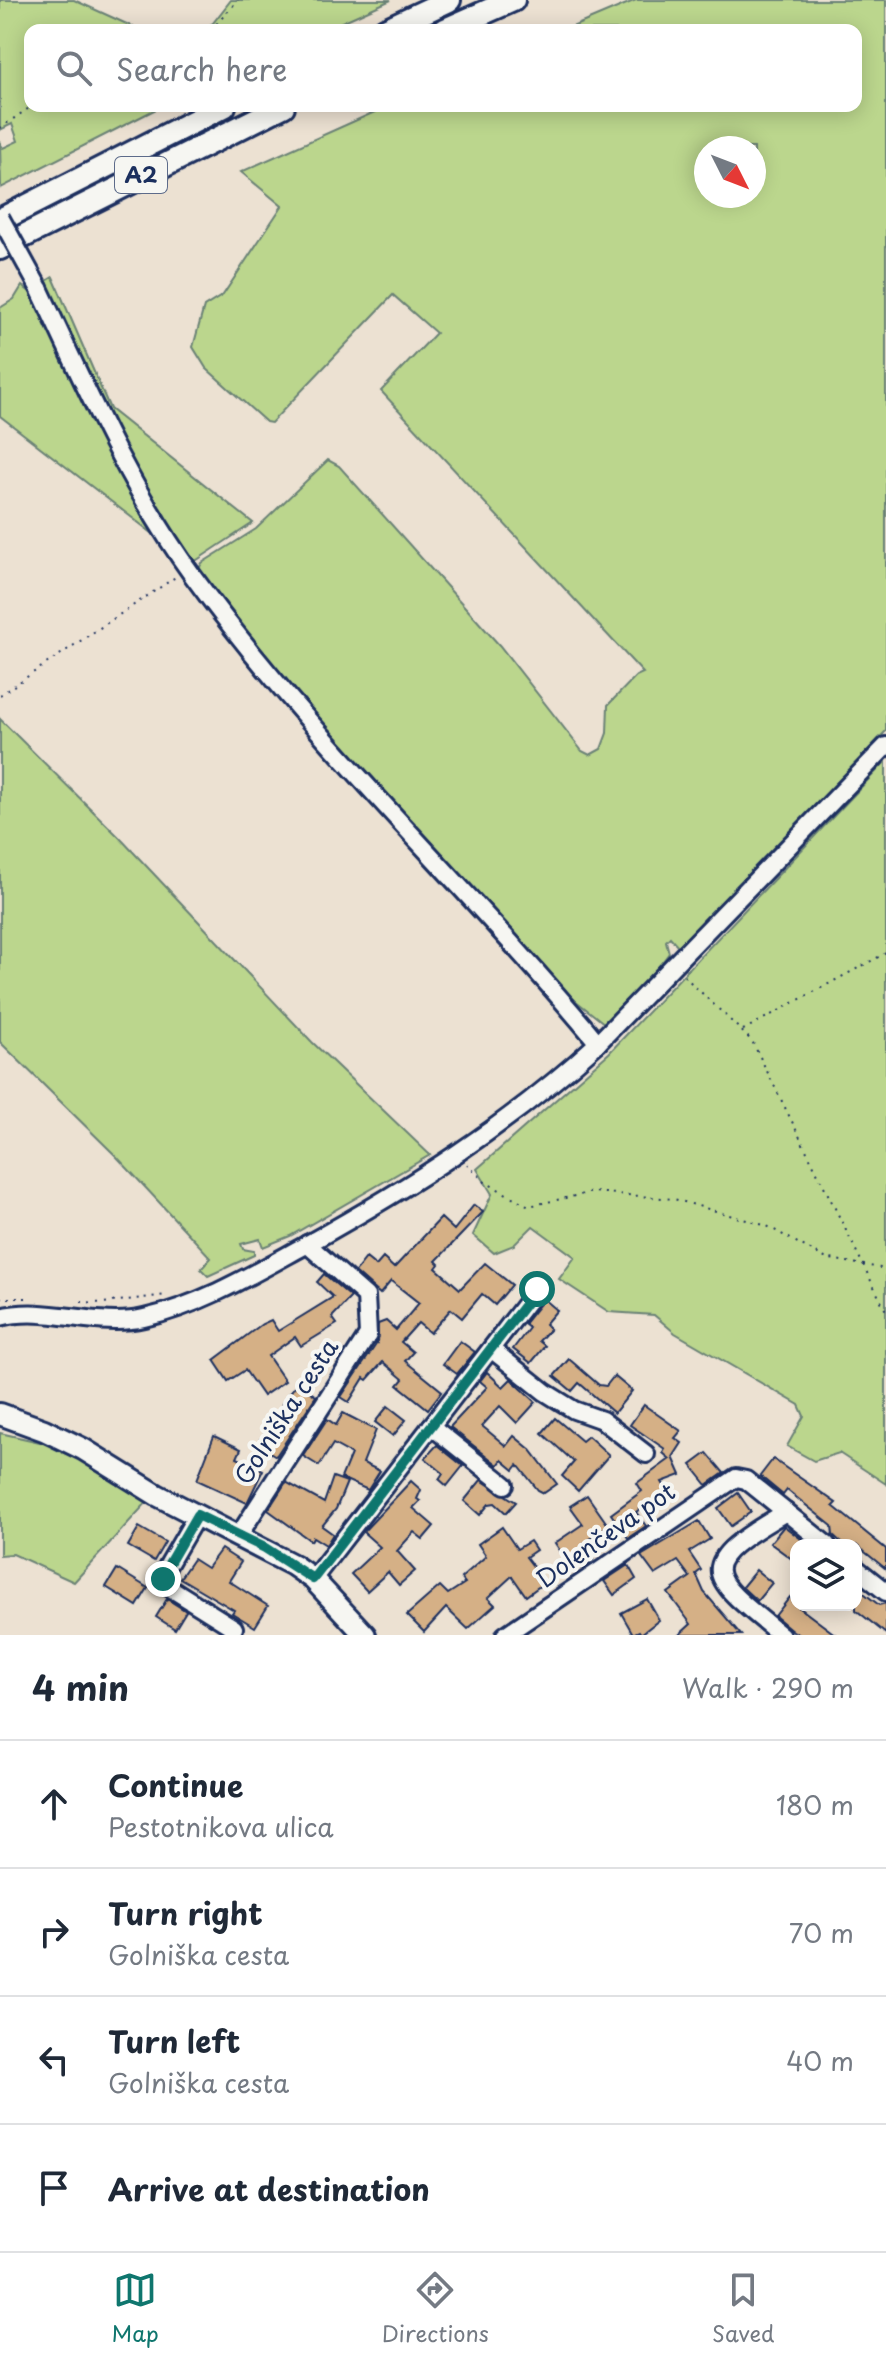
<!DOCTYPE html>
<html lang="en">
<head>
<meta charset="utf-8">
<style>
	:root { --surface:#fff; --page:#f6f6f7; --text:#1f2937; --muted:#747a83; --line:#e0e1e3; --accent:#0f766e }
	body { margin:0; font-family:"Playpen Sans",sans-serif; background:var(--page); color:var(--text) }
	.controls { position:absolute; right:24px; bottom:24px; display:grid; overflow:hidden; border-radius:16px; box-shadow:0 4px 20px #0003 }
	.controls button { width:72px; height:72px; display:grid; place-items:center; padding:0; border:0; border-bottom:2px solid var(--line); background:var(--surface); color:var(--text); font:40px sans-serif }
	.compass { position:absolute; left:694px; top:136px; width:72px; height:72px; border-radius:50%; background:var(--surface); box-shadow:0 4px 20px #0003; rotate:132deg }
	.stop { position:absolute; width:24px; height:24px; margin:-18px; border:6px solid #0f766e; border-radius:50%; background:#fff }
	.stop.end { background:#0f766e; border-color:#fff; box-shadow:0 2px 8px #0008 }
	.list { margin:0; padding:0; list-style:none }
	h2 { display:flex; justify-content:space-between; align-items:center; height:104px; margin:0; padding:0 32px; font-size:34px }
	h2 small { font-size:26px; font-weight:400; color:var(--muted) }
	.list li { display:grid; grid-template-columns:52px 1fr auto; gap:24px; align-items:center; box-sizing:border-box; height:128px; padding:0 32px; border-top:2px solid var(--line) }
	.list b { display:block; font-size:30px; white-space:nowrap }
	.list p { margin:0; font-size:26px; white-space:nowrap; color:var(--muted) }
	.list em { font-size:26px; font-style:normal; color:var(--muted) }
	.icon { flex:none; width:44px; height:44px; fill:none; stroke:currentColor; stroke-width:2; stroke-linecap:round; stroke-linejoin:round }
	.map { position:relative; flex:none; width:886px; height:1635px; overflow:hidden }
	.search { position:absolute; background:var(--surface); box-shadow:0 4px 20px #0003; left:24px; right:24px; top:24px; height:88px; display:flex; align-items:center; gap:20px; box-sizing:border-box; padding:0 28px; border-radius:16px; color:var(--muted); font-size:30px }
	.sheet { height:616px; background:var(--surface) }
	nav { display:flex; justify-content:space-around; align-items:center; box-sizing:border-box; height:112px; border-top:2px solid var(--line); background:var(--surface); font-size:22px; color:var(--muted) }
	nav a { display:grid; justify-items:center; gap:4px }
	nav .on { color:var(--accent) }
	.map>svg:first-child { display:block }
	.green { fill:#bbd68d; stroke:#6b8276; stroke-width:2; fill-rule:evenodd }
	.building { fill:#d5b086; stroke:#1b2f5e; stroke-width:2 }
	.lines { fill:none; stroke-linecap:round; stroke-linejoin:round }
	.minor-casing { stroke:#1b2f5e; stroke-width:22 }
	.major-casing { stroke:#1b2f5e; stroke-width:26 }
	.highway-casing { stroke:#1b2f5e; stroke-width:28 }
	.path { stroke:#1b2f5e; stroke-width:2; stroke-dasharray:2 6; stroke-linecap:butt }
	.minor { stroke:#f6f6f2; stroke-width:16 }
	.major { stroke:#f6f6f2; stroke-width:20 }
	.highway { stroke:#f6f6f2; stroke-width:22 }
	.minor-bridge-casing { stroke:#1b2f5e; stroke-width:22; stroke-linecap:butt }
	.minor-bridge { stroke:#f6f6f2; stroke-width:16 }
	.route { stroke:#0f766e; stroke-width:10 }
	.labels { text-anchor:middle; stroke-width:8; stroke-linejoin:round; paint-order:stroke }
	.shield { fill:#f6f6f2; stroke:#5d6b8a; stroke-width:2 }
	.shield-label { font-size:22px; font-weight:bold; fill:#1b2f5e }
	.street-label { font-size:24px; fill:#1b2f5e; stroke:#f6f6f2 }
</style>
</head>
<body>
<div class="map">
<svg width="886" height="1635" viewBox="0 0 886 1635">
	<rect width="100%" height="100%" fill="#ece1d2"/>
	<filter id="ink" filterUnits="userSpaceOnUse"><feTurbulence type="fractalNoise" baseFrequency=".0125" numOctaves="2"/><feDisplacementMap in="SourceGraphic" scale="16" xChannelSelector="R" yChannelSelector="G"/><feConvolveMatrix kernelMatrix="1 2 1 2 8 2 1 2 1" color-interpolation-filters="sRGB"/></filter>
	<g filter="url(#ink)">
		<!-- green -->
		<g class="green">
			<path d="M0,0h74l66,30h-110v76h132l-161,82 -1,-45 3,5 15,-7 -6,-17 -12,6z"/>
			<path d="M231,0h160l-67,30h-123l12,-7z"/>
			<path d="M636,0h250v731l-189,199 -19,16 -8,-9 -4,4 3,12 -25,33 -39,38 -39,-31 -154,-170 -43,-40 -173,-209 6,-11 54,-34 72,-69 11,6 161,180 82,105 8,4 11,-6 6,-16 1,-28 28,-29 7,-3 -262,-282 55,-58 -43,-38 -122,128 -5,-1 -60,-54 -13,-21 11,-40 19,-12 59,-89 -41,-34 147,-66h468v-76h-291zM706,148h48v48h-48z"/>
			<path d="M53,277l57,132 143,114 -59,39 -5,-1 -27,-37 -94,-187 -23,-55z"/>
			<path d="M22,286l8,6 131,248 -161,-124v-108l14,-9z"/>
			<path d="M0,719l119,118 193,205 118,113 -140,81 -27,11 -3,-8 -19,5 2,5 11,2v4l-46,21 -7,-7 10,-11 -94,-101 -117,-115z"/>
			<path d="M886,761v723l-47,-31 -25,8 -27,-15 17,-30 -5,-11 -124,-72 -21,-18 -45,-3 -50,-33 16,-22 -42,-31 -19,19 -20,8 -21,-18 19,-41 -15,-25 132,-116z"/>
			<path d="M0,1433l53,12 96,55 -75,82 -61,-28 -13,1z"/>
		</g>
		<!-- building -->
		<g class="building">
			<path d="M474,1205l9,7 -47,49 3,3 -3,4 24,21 25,-26 27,22 -17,20 -13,-11 -20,24 -11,-9 -21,24 -12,-10 -17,19 12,10 -8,9 37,30 -14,18 -30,-24 5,-6 -20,-17 -16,18 -3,-2 -15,24 -8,-5 36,-54 1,-19 8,-3 10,9 23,-27 -28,-22 -11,13 -25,-22 11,-14 10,8 7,-8 11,10 47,-50 13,12z"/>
			<path d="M324,1274l27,23 -19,20 5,7 -36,22 -6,-9 -27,19 17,25 -22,15 -18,-26 -17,11 -14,-21 48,-36 9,-4 7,11 55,-34 -16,-15z"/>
			<path d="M544,1299l13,11 -12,14 5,5 -11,12 6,5 -14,17 -18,-14 16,-21 -5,-4z"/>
			<path d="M460,1341l15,11 -18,22 -14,-10z"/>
			<path d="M569,1359l30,26 7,1 8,-10 18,15 -18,22 -35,-30 -7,8 -18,-15z"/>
			<path d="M487,1372l16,15 8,-8 25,23 -19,21 -17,-17 -18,20 24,20 8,-10 17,14 26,34 -13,9 -6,-3 -20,-25 -4,5 -12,-10 -4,5 -48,-38 37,-40 -7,-6z"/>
			<path d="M297,1383l19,13 -40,60 -19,-12 7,-10 5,3 20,-29 -7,-4z"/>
			<path d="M644,1405l37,26 -6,7 7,5 -9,14 8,18 -19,7 5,8 -31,22 10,14 -18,12 -17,-24 31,-23 -5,-8 33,-24 -7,-6 2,-4 -35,-24z"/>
			<path d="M388,1406l18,14 -13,16 -18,-14z"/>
			<path d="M343,1413l33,17 -13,33 17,8 -12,19 -27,-12 10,-24 -18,-10 -14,22 -16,-10 24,-37 9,6z"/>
			<path d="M555,1418l27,23 6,-5 21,19 -31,36 -16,-15 12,-14 -32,-29z"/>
			<path d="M214,1436l27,13 -4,9 26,12 -16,33 -50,-23z"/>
			<path d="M437,1445l26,21 -16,20 -8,-7 4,-6 -18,-15z"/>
			<path d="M707,1453l17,20 -17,12 -16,-20z"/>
			<path d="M773,1459l63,44 -3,3 53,43v20l-30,-24h-12l-11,-10 -1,-9 -45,-36 -4,5 -23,-19z"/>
			<path d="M333,1477l14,5 -11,27 -14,17 11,8 -7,11 -13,-8 -2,4 -43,-31 18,-28 38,21z"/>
			<path d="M481,1480l35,22 -10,11 -11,-10 -6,1 -9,11 -16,-14z"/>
			<path d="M411,1481l10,9 -4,9 3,2 -7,7 21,18 -11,13 -9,-7 -17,19 18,20 -16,14 -11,-13 -21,19 -16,-17 29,-27 -17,-15z"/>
			<path d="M738,1493l13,19 -20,14 -13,-18z"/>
			<path d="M587,1495l21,30 -24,19 9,16 -10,8 -9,-8 -5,4 -14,-21 28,-19 -13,-18z"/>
			<path d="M699,1521l11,18 -21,13 12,18 -5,4 8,18 37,43h-62l12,-11 -23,-31 22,-16 -12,-16 -23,14 -14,-19z"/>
			<path d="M784,1526l25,19h-13v17l-26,-19z"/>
			<path d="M139,1527l26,15 -11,19 -26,-15z"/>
			<path d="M502,1527l15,22 13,-8 6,9 -10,7 19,25 -19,14 -14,-20 -24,22 7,7 -27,24 -22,-21 -22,24 -17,-17 33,-29 8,8 17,-11 -4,-5 25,-22 -8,-12z"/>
			<path d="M221,1549l20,13 -12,19 39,25 -13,21 -23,-14 2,-3 -54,-32 13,-19 14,9z"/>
			<path d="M628,1565l8,14 -22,16 -10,-14z"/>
			<path d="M117,1569l31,19 -11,18 -31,-19z"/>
			<path d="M756,1570l16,13 -15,18 -15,-14z"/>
			<path d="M856,1587l23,18 7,-2v31l-30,-24z"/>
			<path d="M790,1597l6,8 40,30h-36l-7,-4 -18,-15z"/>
			<path d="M167,1599l19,12 -11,18 -19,-12z"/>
			<path d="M647,1599l12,21 -18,14 -2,-3 -6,3 -12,-21z"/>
		</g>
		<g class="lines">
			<!-- minor casing -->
			<g class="minor-casing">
				<g id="minor">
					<path d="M39,288c46,98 90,200 154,288 121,167 273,308 405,467"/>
					<path d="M0,1317c48,-12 96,12 144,1 57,-13 109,-44 160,-72 106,-59 205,-121 294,-203l288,-297"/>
					<path d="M491,1349l54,43 29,18 28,10 44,34"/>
					<path d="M431,1426l74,59"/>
					<path d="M197,1515l-33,57v12l70,44"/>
					<path d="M239,1535l129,-200 -2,-39 -59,-52"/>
					<path d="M856,1568l30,24"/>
					<path d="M313,1579l224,-290"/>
					<path d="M505,1635l231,-157 10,2 81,65"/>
					<path d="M781,1635c-77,-62 -88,-69 5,-123"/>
				</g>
			</g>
			<!-- major casing -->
			<g class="major-casing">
				<path id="major" d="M0,1414l44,16 39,19 74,46 136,70 20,14 52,56"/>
			</g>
			<!-- highway casing -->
			<g class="highway-casing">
				<g id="highway">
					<path d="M385,30l64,-30"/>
					<path d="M445,30l68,-30"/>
					<path d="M0,220l224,-114"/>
					<path d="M0,248l283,-142"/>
				</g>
			</g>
			<!-- path -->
			<g class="path">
				<path d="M211,30l27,-30"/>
				<path d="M0,128l32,-22"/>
				<path d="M0,695l177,-119"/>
				<path d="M684,976l68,65 134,270"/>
				<path d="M743,1030l143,-77"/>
				<path d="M467,1164l18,18 44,24 64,-14 81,7 93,27 58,32 61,11"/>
				<path d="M0,1298h27"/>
				<path d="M81,1302l22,1 63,-8"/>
			</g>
			<!-- minor -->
			<use href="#minor" class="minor"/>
			<!-- major -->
			<use href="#major" class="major"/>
			<!-- highway -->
			<use href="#highway" class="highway"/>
			<!-- minor-bridge casing -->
			<g class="minor-bridge-casing">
				<path id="minor-bridge" d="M0,217l39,71"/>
			</g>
			<!-- minor-bridge -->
			<use href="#minor-bridge" class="minor-bridge"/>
		</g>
	</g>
	<g class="lines" filter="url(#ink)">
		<!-- route -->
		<path class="route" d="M163,1579l1,-7 33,-57 68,33 48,31 224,-290"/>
	</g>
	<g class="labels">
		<!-- shield labels -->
		<rect class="shield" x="115" y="157" width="52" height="36" rx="6"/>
		<g class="shield-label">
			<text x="141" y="183">A2</text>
		</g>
		<!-- street labels -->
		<g class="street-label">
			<text transform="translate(287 1412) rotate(-57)" y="8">Golniška cesta</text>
			<text transform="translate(606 1536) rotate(-35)" y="8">Dolenčeva pot</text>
		</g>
	</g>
</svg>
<div class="controls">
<button><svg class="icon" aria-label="layers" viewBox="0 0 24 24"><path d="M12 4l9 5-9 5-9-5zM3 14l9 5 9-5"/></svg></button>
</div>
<svg class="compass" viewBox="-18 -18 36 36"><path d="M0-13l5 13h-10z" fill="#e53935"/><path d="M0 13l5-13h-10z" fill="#747a83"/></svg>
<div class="stop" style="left:537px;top:1289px"></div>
<div class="stop end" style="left:163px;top:1579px"></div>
<div class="search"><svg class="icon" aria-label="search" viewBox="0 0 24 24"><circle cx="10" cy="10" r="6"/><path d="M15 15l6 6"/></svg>Search here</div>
</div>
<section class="sheet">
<h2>4 min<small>Walk · 290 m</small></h2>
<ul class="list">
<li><svg class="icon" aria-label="ahead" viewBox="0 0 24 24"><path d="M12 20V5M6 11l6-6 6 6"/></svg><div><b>Continue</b><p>Pestotnikova ulica</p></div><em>180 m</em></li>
<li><svg class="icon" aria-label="right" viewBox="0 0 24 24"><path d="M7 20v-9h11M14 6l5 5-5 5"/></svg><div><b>Turn right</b><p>Golniška cesta</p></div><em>70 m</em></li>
<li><svg class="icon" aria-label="left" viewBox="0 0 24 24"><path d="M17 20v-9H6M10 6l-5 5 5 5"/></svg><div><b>Turn left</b><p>Golniška cesta</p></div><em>40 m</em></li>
<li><svg class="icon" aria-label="arrive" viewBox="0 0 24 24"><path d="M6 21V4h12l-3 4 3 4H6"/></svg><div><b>Arrive at destination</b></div></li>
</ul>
</section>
<nav>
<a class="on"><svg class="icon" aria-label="map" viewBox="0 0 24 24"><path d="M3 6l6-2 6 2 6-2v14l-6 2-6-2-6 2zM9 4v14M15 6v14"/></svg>Map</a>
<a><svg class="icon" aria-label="directions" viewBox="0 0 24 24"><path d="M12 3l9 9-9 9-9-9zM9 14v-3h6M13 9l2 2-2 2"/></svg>Directions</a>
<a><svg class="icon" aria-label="saved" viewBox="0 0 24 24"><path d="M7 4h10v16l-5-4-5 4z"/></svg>Saved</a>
</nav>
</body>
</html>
